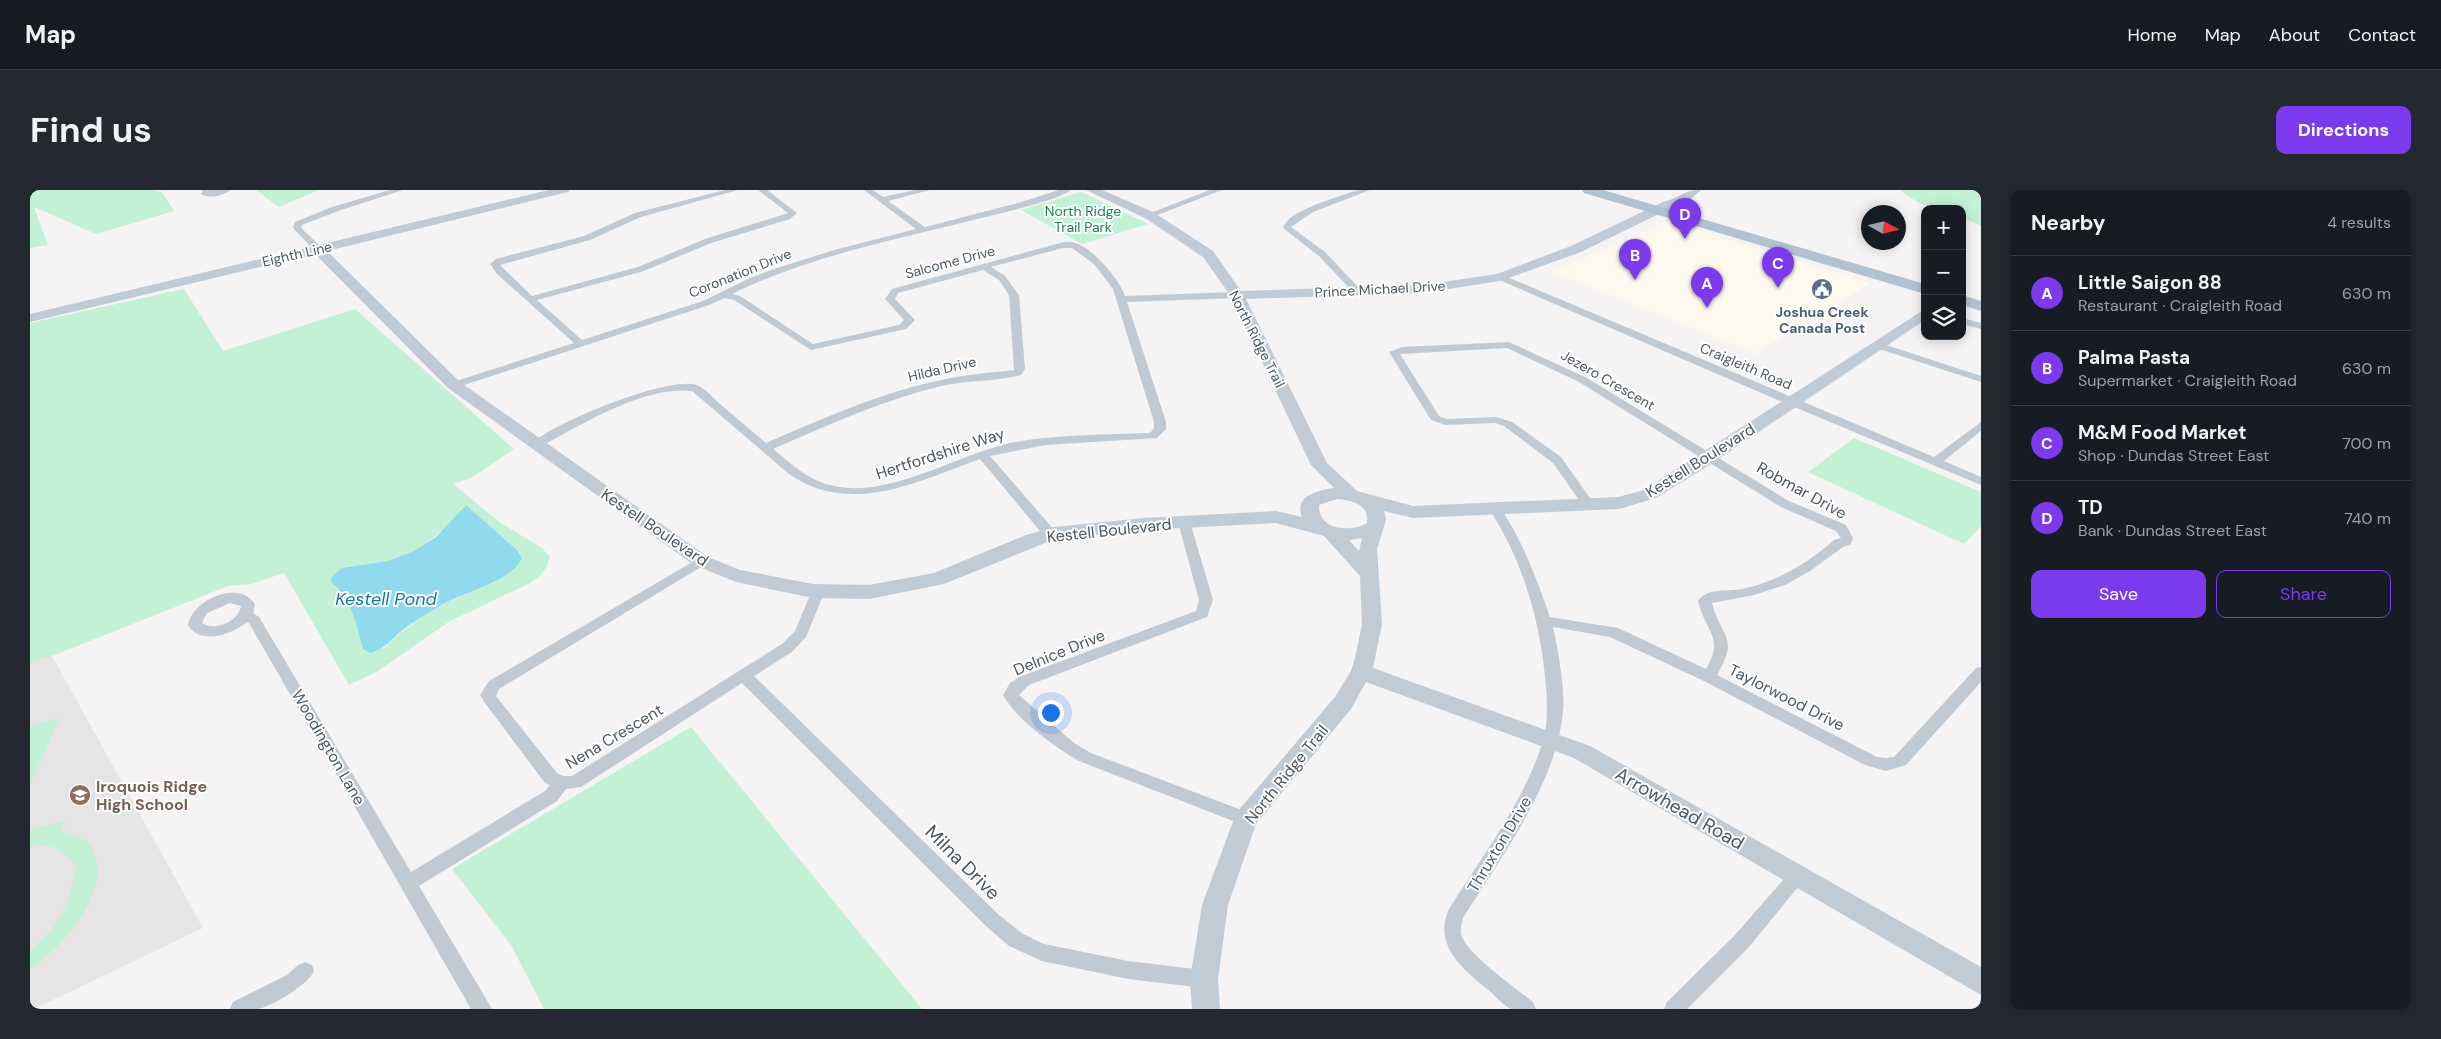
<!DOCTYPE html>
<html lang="en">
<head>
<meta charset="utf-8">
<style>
	:root { --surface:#171b24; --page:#242831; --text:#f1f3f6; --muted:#9ea1a6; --line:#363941; --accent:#7c3aed }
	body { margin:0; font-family:"DM Sans",sans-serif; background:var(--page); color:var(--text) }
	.controls { position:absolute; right:15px; top:15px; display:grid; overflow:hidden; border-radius:10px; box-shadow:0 2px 12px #0003 }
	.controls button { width:45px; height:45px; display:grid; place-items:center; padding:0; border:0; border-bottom:1px solid var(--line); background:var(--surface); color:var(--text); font:25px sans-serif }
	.compass { position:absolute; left:1831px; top:15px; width:45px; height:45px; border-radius:50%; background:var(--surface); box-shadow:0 2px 12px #0003; rotate:98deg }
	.you { position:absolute; left:1020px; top:522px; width:18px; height:18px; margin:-12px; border:4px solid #fff; border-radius:50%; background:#1a73e8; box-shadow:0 0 0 8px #1a73e833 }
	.badge { display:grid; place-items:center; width:32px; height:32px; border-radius:50%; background:var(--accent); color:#fff; font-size:16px; font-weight:700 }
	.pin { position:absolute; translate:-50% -41px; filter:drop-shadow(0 1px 2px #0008) }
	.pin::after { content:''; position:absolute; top:26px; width:18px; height:15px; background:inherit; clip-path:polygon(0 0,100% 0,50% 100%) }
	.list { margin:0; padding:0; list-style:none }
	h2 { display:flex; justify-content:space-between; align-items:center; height:65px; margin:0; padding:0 20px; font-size:21px }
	h2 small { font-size:16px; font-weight:400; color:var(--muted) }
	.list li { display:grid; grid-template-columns:32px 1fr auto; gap:15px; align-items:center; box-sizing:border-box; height:75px; padding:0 20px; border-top:1px solid var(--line) }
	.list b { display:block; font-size:19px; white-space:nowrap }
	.list p { margin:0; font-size:16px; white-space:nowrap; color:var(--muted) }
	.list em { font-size:16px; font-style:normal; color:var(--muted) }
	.actions { display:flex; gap:10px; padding:15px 20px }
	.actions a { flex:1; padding:11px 0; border:1px solid var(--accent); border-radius:10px; text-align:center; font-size:18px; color:var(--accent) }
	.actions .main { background:var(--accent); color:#fff }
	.icon { flex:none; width:28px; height:28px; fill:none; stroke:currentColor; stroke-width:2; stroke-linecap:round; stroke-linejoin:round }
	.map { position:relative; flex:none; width:1951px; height:819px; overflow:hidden; border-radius:10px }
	header { display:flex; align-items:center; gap:30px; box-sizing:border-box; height:70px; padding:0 25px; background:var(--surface); border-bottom:1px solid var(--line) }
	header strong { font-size:24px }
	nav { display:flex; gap:28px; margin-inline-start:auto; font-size:18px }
	.intro { display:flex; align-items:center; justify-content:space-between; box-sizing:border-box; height:120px; padding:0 30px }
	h1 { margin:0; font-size:35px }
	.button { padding:12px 22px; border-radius:10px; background:var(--accent); color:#fff; font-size:18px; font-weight:700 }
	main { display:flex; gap:30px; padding:0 30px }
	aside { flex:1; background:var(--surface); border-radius:10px; box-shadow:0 2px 12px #0003 }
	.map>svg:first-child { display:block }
	.commercial { fill:#fdf9ef }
	.education { fill:#e6e4e5 }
	.green { fill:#c3f1d5; fill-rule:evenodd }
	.water { fill:#90daee }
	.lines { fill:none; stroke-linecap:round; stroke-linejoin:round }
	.street { fill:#c1cad2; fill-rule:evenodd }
	.secondary { fill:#c1cbd6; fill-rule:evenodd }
	.primary { fill:#b3c2d1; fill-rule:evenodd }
	.labels { text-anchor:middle; stroke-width:4; stroke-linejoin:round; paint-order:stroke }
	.far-park-label { font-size:14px; fill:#17864f; stroke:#fff }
	.far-street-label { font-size:14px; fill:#4a5661; stroke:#fff }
	.far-service-label { font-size:14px; font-weight:bold; fill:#4e5e75; stroke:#fff }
	.street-label { font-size:16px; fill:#4a5661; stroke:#fff }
	.education-label { font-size:16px; font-weight:bold; fill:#785e54; stroke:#fff; text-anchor:start }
	.water-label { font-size:18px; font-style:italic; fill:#0c7c9b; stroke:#fff }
	.near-street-label { font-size:19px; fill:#4a5661; stroke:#fff }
</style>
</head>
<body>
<header>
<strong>Map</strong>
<nav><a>Home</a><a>Map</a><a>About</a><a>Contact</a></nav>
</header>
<div class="intro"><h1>Find us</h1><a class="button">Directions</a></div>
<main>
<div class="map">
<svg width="1951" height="819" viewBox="0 0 1951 819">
	<rect width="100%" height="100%" fill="#f5f3f3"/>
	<!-- commercial -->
	<path class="commercial" d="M1638,31l202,62 -115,71 -204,-82z"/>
	<!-- education -->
	<path class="education" d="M22,466l151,272 -169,81h-4v-346z"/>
	<!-- green -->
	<g class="green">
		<path d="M0,0h122l10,2 12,19 -78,23 -62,-27 14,38 -18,3z"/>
		<path d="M226,0h63l-40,17z"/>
		<path d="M1870,0h81v36l-19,-9v-8c-30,0 -37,0 -62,-19z"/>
		<path d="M1051,2l67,32 -66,20 -61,-34z"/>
		<path d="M154,99l39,62 132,-42 159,140 -43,29 -18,6 46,38 43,26 8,9 -4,11 -7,9 -13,8 -76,36 -72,50 -29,14 -65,-112 -33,11 -23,2 -176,70 -22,7v-340zM436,315l51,45 5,8c-10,23 -54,33 -76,45 -23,12 -45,27 -62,46h-21l-11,-39 -12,-21 2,-21c12,-3 23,-2 35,-4 39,-7 64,-30 89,-59z"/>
		<path d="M1824,248l127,54v34l-17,18 -156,-72z"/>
		<path d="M29,529l-29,66v-60z"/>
		<path d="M661,537l231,282h-378l-33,-64 -59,-76z"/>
		<path d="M35,631l-5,9 31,13c2,9 8,21 7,30 -5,39 -37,75 -68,96v-18c32,-28 39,-45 47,-86l-22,-18 -25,-3v-15z"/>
	</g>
	<!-- water -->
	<path class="water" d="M436,315l51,45 5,8c-9,22 -54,33 -75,44 -14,8 -30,17 -43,27 -13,10 -17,19 -34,24l-7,-4c-7,-24 -11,-51 -31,-66l-1,-5 11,-10 46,-7 26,-10 22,-14z"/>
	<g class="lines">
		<!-- street -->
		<g class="street">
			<path d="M173,0h27c-7,6 -21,9 -29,4z"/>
			<path d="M360,0h13l-65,21 -36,14 -1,3 20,19v4h-6l-22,-23 2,-6 37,-15z"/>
			<path d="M695,0h13l-97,27 -51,23 -90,25 32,31 106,-29 67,-28 83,-26 -30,-23h9l30,23 -7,6 -79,24 -67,28 -107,29 45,40 121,-39 47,-23 27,-10 61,-19 78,-20 -52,-39h9l10,7 32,-7h15l-42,11 37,26 93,-24 41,-13h12c-14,11 -74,24 -94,29 -82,21 -168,37 -245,75l8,2 73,48 86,-19 5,-5 -19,-21 7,-10 168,-46c4,-1 11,-2 15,0 17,4 45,37 50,53l112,-4 5,3 -5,3 -110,4 39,120v7l-9,9 -112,7 -55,11 65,75 1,3 -1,3h-10l-65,-78c-61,22 -130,58 -191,15l-97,-83c-47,-6 -112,34 -152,56l-4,1 -6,-3c17,-20 145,-73 169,-59 8,4 14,12 21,18 15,13 31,26 46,39 58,-25 118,-52 180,-64 22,-5 45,-6 68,-9l-5,-75 -10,-15 -16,-10 -85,23 -3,6 20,21 -9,9 -95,21 -77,-50 -9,-2 -16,7 -251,82h-8v-4l124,-40 -77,-69 -7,-10 6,-5 88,-23 51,-23zM1033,58h9l22,16 19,25 41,133v6l-4,5c-47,2 -94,1 -140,10 -59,13 -134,65 -194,37 -16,-7 -29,-20 -43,-31 55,-24 110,-49 168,-63 26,-6 54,-4 80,-11l4,-6 -6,-74 -14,-19 -14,-9z"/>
			<path d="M1180,0h12l-70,27 -7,-2z"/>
			<path d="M1328,0h12l-57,22 -22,15 34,25 35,37v4h-6l-35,-37 -36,-28c4,-18 59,-32 75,-38z"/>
			<path d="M1470,84l434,183 47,-35v9l-37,30 37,16v8l-194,-81 -290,-125 -2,-2z"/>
			<path d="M1932,128l19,5v6l-19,-5z"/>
			<path d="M1479,152l78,36 202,123 57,24 7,13 -3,7 -7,2 -33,24 -25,14 -31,10 -42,8c9,35 28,33 5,72l160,82 9,1 8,-1 82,-89 5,-1v15l-75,83 -20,6 -21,-6 -161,-84 -94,-44 -57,-10c5,22 12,62 10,83 -5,72 -63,148 -100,208 -1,5 -3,11 -2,16 4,19 56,55 72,68l3,7c-7,0 -17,0 -24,0 -7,-2 -16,-12 -21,-17 -26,-21 -59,-46 -42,-83 34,-54 75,-107 94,-168 6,-22 4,-43 2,-65 -6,-59 -23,-117 -56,-167l2,-3h8c24,35 37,71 51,111l68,11 88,41c19,-32 -1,-38 -8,-68 9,-14 30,-9 44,-12 35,-7 66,-26 92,-49l7,-2 -5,-7 -55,-24 -202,-125 -72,-34 -107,6 39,62 8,3 49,-2 16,5 49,35 33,47 -2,3h-8l-31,-44 -49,-37 -9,-3 -49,2 -15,-5 -42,-68 13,-5z"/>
			<path d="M1847,152l104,34v6l-108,-35v-4z"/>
			<path d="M1154,328l6,4 23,78 -6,17 -178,68 -10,10 55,48 17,10 161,61 2,5 -2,5 -6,2 -167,-65c-24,-14 -62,-41 -76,-66l7,-12 9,-6 177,-66 3,-11 -21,-78z"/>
			<path d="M671,367l5,1 2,3 -2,3 -207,125 -3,7 61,77 6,3h9l210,-132 13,-13 18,-43h10l2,3 -19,46 -14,15 -38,24 245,239 24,19 21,10 84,17 76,9 7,3 3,6 -3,6 -7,3 -76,-9 -86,-18 -33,-15 -22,-19 -245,-244 -161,104 -15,2 -9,12 -138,85 73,123h-21l-222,-386 -2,-1c-14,12 -47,24 -59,3 4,-25 51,-46 67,-21l-2,9 6,4 152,255 134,-81 5,-6 -5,-2 -60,-80 -5,-8 9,-14zM200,413l11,3c-2,15 -26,26 -39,17l5,-10z"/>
			<path d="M1767,678l6,3 3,5 -3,5 -54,66 -62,62h-23l3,-7 68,-67 56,-64z"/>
			<path d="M275,772l7,3 2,6c-5,13 -43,36 -56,38 -9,0 -19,0 -28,0l3,-7 54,-27 11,-10z"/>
		</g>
		<!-- secondary -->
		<path class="secondary" d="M519,0h21l-2,2 -241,59 133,131 248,175 32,13 73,14 56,1 65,-12 92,-38 28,-8 90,-9 132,-7 26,6c-9,-21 17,-27 32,-29l-23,-23 -81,-170 -27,-38 -58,-39 -59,-28h16l51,22 60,39 28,40 182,-6 74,-11 74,-28 92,-44c17,-4 20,-12 38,-12l-17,15 -13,3 -90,44 -81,29 -77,12 -177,6 81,164 30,28 56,15 205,-9 26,-7 281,-181v11l-214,144 -55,34 -37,11 -206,9 -29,-7 2,9 -9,29 5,75 -9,44 217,78 391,221v28l-407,-237 -208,-76 -15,27 -95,115 -28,81 -10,74 2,30h-28l-2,-30 12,-74 32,-86 3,-7 98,-115 16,-26 4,-13 7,-34 -2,-48 -36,-40 -48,-13 -132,7 -89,9 -111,45 -75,15 -56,-1 -77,-16 -42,-17 -246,-177 -133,-134 -285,68v-8zM1307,309c14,1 33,5 30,24 -17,10 -49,7 -48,-18zM1332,348l-3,13 -10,-11z"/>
		<!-- primary -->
		<g class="primary">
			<path d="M1552,0h21l322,94v10l-341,-101z"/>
			<path d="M1932,105l19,6v10l-19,-6z"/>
		</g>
	</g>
	<!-- icons -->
	<defs>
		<g id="civic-disc" transform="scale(1.125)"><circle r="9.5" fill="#5c6f8a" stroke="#fff"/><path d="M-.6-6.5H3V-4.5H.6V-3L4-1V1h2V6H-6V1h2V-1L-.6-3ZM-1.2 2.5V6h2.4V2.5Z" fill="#fff"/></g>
		<g id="school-disc" transform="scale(1.125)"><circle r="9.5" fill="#8d6e63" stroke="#fff"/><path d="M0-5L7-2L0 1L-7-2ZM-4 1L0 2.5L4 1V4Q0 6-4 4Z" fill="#fff"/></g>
	</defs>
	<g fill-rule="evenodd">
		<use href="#civic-disc" x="1792" y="99"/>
		<use href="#school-disc" x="50" y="605"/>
	</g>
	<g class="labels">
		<!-- far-park labels -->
		<g class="far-park-label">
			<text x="1053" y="26">North Ridge<tspan x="1053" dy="16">Trail Park</tspan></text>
		</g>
		<!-- far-street labels -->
		<g class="far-street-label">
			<text transform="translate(267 64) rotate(-13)" y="5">Eighth Line</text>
			<text transform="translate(920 72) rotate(-15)" y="5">Salcome Drive</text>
			<text transform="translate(710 83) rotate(-22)" y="5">Coronation Drive</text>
			<text transform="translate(1350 99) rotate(-3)" y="5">Prince Michael Drive</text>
			<text transform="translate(1227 149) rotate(63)" y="5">North Ridge Trail</text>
			<text transform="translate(1716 176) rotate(23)" y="5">Craigleith Road</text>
			<text transform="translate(912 179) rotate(-13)" y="5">Hilda Drive</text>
			<text transform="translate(1578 190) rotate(30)" y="5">Jezero Crescent</text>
		</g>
		<!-- far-service labels -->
		<g class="far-service-label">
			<text x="1792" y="127">Joshua Creek<tspan x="1792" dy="16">Canada Post</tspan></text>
		</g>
		<!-- street labels -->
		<g class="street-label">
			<text transform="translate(910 263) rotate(-18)" y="6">Hertfordshire Way</text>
			<text transform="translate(1670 270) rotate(-32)" y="6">Kestell Boulevard</text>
			<text transform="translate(1772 300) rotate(29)" y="6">Robmar Drive</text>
			<text transform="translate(625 337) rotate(34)" y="6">Kestell Boulevard</text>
			<text transform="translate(1079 340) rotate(-6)" y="6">Kestell Boulevard</text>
			<text transform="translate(1029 462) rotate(-22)" y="6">Delnice Drive</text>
			<text transform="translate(1757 507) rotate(27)" y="6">Taylorwood Drive</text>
			<text transform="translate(584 546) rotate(-31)" y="6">Nena Crescent</text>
			<text transform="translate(299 557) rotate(60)" y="6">Woodington Lane</text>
			<text transform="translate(1256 584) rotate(-51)" y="6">North Ridge Trail</text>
			<text transform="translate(1469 654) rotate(-59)" y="6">Thruxton Drive</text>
		</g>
		<!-- education labels -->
		<g class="education-label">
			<text x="66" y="602">Iroquois Ridge<tspan x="66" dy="18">High School</tspan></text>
		</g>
		<!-- water labels -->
		<g class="water-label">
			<text x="356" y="415">Kestell Pond</text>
		</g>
		<!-- near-street labels -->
		<g class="near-street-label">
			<text transform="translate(1650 618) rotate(30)" y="7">Arrowhead Road</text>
			<text transform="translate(933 672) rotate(45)" y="7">Milna Drive</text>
		</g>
	</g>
</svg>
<div class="controls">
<button>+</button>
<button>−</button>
<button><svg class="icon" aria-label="layers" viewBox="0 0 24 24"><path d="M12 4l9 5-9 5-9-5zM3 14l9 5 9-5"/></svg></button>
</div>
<svg class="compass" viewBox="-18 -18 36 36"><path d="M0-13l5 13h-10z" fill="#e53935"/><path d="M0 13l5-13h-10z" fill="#9ea1a6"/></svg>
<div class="you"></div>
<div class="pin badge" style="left:1677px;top:118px">A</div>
<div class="pin badge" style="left:1605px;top:90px">B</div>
<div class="pin badge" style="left:1748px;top:98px">C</div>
<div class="pin badge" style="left:1655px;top:49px">D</div>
</div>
<aside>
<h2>Nearby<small>4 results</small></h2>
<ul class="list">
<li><span class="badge">A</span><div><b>Little Saigon 88</b><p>Restaurant · Craigleith Road</p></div><em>630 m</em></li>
<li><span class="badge">B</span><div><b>Palma Pasta</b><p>Supermarket · Craigleith Road</p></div><em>630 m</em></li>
<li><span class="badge">C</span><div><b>M&amp;M Food Market</b><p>Shop · Dundas Street East</p></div><em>700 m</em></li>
<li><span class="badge">D</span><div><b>TD</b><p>Bank · Dundas Street East</p></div><em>740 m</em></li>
</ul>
<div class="actions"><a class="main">Save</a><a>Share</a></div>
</aside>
</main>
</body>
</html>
